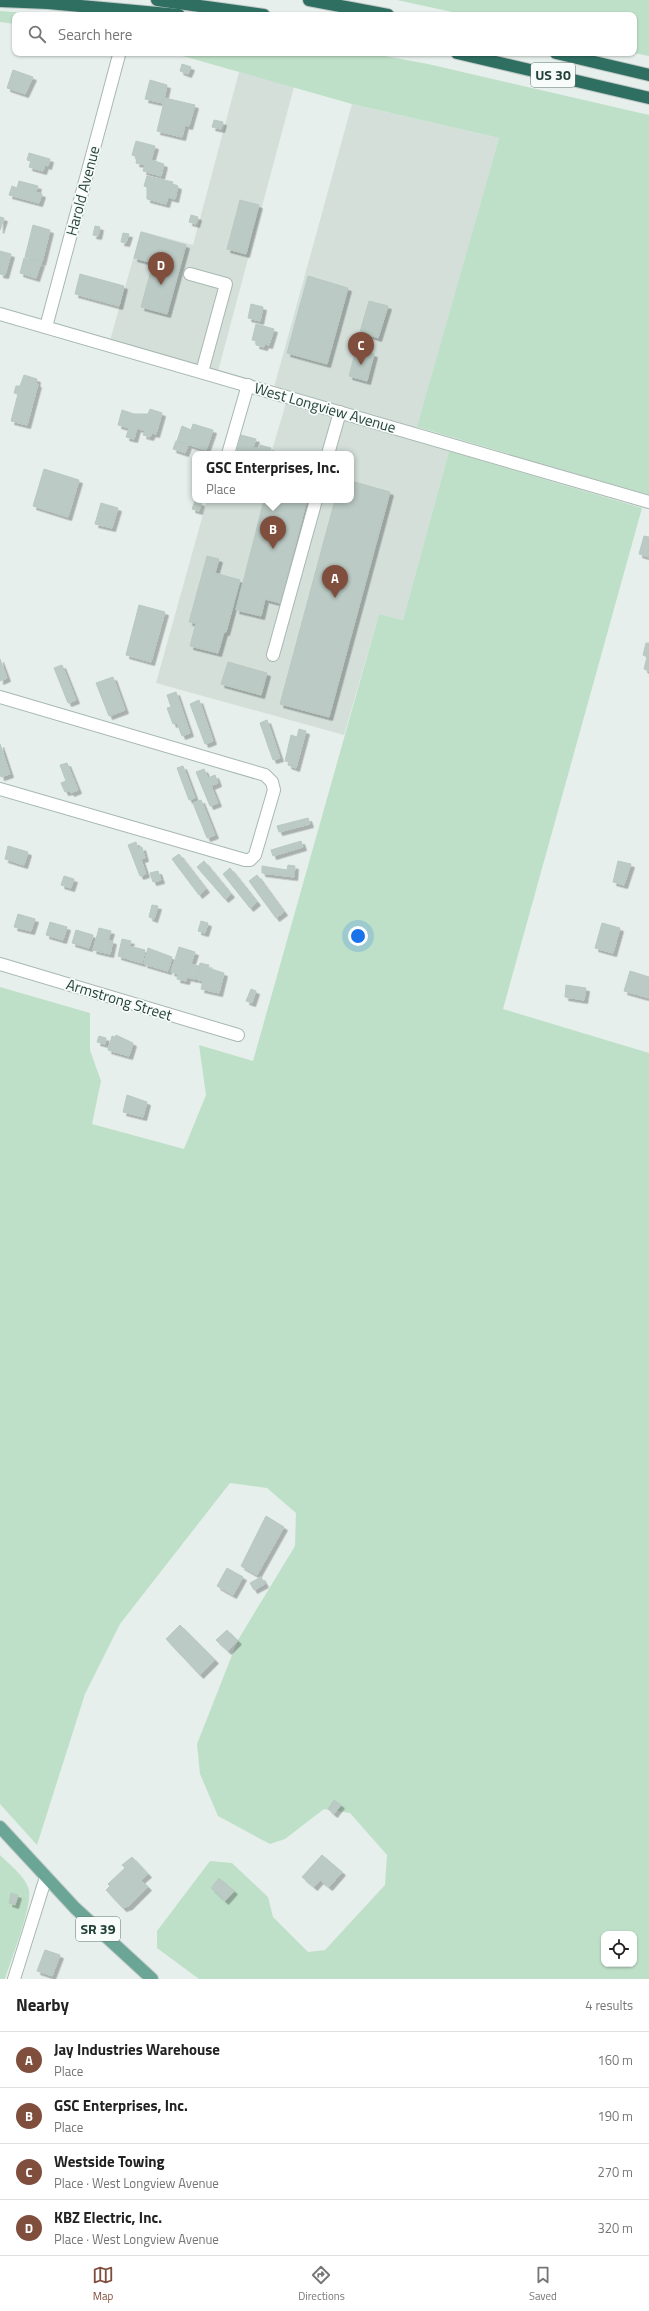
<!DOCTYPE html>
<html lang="en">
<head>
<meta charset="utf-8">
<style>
	:root { --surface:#fff; --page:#f2f2f2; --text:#222; --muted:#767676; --line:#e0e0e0; --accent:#804e3d }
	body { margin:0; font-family:"Titillium Web",sans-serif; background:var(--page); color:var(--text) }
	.controls { position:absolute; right:12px; bottom:12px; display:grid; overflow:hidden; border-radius:8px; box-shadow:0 1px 3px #0004 }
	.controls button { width:36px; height:36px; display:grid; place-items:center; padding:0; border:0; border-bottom:1px solid var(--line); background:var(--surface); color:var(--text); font:20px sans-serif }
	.you { position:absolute; left:358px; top:936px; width:14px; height:14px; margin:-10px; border:3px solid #fff; border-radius:50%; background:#1a73e8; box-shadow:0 0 0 6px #1a73e833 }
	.badge { display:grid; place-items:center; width:26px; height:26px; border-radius:50%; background:var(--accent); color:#fff; font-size:13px; font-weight:700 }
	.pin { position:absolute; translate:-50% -33px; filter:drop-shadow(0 1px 2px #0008) }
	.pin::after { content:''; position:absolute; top:21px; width:14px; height:12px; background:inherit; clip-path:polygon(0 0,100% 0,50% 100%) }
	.popup { position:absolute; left:192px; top:451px; width:162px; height:52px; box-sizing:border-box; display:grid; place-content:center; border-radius:8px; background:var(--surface); filter:drop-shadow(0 1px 3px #0005); font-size:13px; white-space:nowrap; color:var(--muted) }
	.popup b { font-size:15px; color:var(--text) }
	.popup::after { content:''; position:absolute; left:50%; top:100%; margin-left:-8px; border:8px solid transparent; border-top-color:var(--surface) }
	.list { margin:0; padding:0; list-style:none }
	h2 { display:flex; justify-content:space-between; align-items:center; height:52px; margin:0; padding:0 16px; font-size:17px }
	h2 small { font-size:13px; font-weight:400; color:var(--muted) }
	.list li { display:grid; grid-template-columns:26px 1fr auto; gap:12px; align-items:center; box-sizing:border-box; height:56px; padding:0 16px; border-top:1px solid var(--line) }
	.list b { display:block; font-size:15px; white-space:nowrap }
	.list p { margin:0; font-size:13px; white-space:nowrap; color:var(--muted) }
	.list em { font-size:13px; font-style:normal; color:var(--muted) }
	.icon { flex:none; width:22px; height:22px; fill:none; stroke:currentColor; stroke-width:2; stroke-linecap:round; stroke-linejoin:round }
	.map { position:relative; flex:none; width:649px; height:1979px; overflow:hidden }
	.search { position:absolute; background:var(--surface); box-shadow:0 1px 3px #0004; left:12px; right:12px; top:12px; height:44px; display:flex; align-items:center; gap:10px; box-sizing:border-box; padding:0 14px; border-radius:8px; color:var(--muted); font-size:15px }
	.sheet { height:276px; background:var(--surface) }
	nav { display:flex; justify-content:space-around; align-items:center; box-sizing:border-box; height:56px; border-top:1px solid var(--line); background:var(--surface); font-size:11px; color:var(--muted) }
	nav a { display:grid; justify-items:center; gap:2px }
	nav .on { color:var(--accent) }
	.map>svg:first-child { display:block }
	.built { fill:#d4dfda }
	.green { fill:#bfe0c8; fill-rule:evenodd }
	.building { fill:#bbcac4; stroke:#b8c9c2; filter:url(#shadow) }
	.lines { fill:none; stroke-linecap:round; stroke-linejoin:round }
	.minor-casing { stroke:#a8b8b2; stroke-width:14 }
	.major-casing { stroke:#c2cac8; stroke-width:14 }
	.highway-casing { stroke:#c2cac8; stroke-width:14 }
	.minor { stroke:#fff; stroke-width:12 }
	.major { stroke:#6aa596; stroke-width:12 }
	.highway { stroke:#2f6f62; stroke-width:12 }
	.labels { text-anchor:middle; stroke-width:3.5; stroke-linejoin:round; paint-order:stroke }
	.shield { fill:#f7fbf9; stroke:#637a73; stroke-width:1 }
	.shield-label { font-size:14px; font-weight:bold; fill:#24423a }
	.street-label { font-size:15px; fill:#24423a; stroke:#f7fbf9 }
</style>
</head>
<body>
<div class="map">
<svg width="649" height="1979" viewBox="0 0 649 1979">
	<defs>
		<filter id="shadow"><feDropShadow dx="3.5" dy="3.5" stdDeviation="0" flood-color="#0004"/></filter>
	</defs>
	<rect width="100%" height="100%" fill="#e6efeb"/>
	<!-- built -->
	<g class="built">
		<path d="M239,72l55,15 -77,288 -108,-31 32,-113 52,14z"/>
		<path d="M352,104l147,34 -85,302 35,11 -46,169 -24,-6 -35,121 -188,-52 51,-183h144v-46h-80l17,-58 -15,-5z"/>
	</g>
	<!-- green -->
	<g class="green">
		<path d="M397,0h252v56l-15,-3v-38h-168z"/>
		<path d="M0,11l55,4h-40v9l-15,-2z"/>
		<path d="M172,53h197l59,11 221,51v380l-232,-68 82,-289 -147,-34z"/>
		<path d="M449,451l193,57 -139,501 146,44v926h-450l-42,-31v-17l53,-70 22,2 36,34 5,20 35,35 17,-2 60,-65 2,-30 -37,-42 -26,-4 -39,30 -15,5 -52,-28 -18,-42 -3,-30 41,-104 57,-94 1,-33 -29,-25 -37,-5 -110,141 -35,70 -48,151 -37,-41v-817l90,26v37l11,31 -9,43 92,25 22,-54 -7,-50 54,16 126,-447 24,6zM604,1934h30v30h-30z"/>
		<path d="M0,1855c9,9 26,22 29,35 3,18 -18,69 -24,89h-5z"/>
	</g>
	<!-- building -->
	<g class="building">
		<path d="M182,64l9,3 -3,7 -8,-3z"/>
		<path d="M13,70l20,7 -8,17 -18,-6z"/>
		<path d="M150,80l17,5 -4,18 -18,-4z"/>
		<path d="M165,98l30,7 -6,21 -4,-1 -3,12 -25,-6z"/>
		<path d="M214,120l9,2 -2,7 -9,-2z"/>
		<path d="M136,141l19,5 -4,14 13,4 -3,12 -18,-5 2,-6 -9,-2 1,-6 -5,-2z"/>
		<path d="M29,153l21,6 -2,7 -3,-1 -2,6 -14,-4 2,-6 -4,-1z"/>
		<path d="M147,176l26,6 -1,2 6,2 -3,13 -7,-2 -2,7 -19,-5v-12l-3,-1z"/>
		<path d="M19,181l19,5 -2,6 6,2 -3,9 -30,-8 3,-9 5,2z"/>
		<path d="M240,200l19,5 -13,49 -19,-5z"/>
		<path d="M191,215l7,2 -2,7 -7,-2z"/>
		<path d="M0,217l4,1 -4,12z"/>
		<path d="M33,225l17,5 -8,32 -17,-5z"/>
		<path d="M95,226l5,1 -2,9 -5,-1z"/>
		<path d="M141,232l45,13 -19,69 -26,-7 12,-44 -19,-5z"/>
		<path d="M123,233l6,1 -3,9 -5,-1z"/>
		<path d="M0,251l11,3 -6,21 -5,-1z"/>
		<path d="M24,258l17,5 -5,15 -16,-5z"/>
		<path d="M80,274l44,12 -5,20 -44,-12z"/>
		<path d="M308,276l40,12 -21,76 -40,-11z"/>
		<path d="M369,301l19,5 -10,32 -18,-6z"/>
		<path d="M251,304l12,3 -3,14 -12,-3z"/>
		<path d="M256,324l18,5 -5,16 -4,-1 -1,3 -8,-2 1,-4 -5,-1z"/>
		<path d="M356,349l18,5 -7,27 -18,-5z"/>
		<path d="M24,375l13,4 -1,5h2l-11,41 -16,-4 7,-27 -4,-1 2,-7h4z"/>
		<path d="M150,409l12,4 -6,21 -4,-1 -2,4 -7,-2 2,-4 -8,-3 -3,11 -8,-2 3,-9 -11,-3 4,-15 12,4h14z"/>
		<path d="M193,424l20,6 -7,20 -29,-9 5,-15 9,4z"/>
		<path d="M241,435l15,4 -3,8 6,2 1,-4 11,3 -1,6h-34z"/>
		<path d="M176,441l12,4 -3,8 -12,-4z"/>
		<path d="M44,469l35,11 -11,37 -35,-11z"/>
		<path d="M351,481l39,11 -61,225 -49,-13 55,-204h16z"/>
		<path d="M264,500h43l-27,103 -15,-4 -4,17 -25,-6z"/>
		<path d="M195,501l6,2 -2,8 -7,-2z"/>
		<path d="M101,503l17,5 -6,20 -17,-4z"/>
		<path d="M644,536l5,1v20l-10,-3z"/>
		<path d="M207,556l12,3 -4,14 25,7 -14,52h-2l-6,21 -28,-7 6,-23 -7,-1z"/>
		<path d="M139,605l26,7 -14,50 -25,-7z"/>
		<path d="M646,643h3v28l-5,-2 3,-12 -4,-2z"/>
		<path d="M0,659l7,19 -7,3z"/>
		<path d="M228,662l39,11 -6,22 -40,-11z"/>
		<path d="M62,665l14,35 -8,3 -14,-35z"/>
		<path d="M113,677l12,33 -16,6 -13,-33z"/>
		<path d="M176,692l14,41 -8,3 -5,-13 -4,1 -6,-16 4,-1 -4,-12z"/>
		<path d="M199,700l14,41 -8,3 -15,-40z"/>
		<path d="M267,720l13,38 -7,2 -13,-37z"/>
		<path d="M299,729l7,2 -10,37 -8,-3 1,-3 -4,-1 6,-26 6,2z"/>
		<path d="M0,744l10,30 -9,3 -1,-4z"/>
		<path d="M67,763l11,27 -7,3 -1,-2 -5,1 -4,-9 5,-2 -6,-16z"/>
		<path d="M183,766l12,32 -6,2 -12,-32z"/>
		<path d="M204,769l4,9 7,-3 3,8 -7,3 7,17 -8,3 -14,-34z"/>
		<path d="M201,800l14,35 -8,3 -14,-35z"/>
		<path d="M308,818l2,6 -31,8 -2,-6z"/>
		<path d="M301,841l2,6 -30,9 -2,-6z"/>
		<path d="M136,842l2,7 4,-2 3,11 -4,1 5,15 -6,2 -12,-31z"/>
		<path d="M8,846l20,6 -4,13 -19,-6z"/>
		<path d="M179,854l27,35 -7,6 -27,-36z"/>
		<path d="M204,861l27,33 -6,5 -28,-32z"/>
		<path d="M618,861l13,3 -7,21 -11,-3z"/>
		<path d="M288,865l7,1 -1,11 -32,-4v-7l25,4z"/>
		<path d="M230,868l27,34 -7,6 -27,-34z"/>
		<path d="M158,871l3,9 -8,2 -3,-9z"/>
		<path d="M257,875l27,37 -8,6 -27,-37z"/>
		<path d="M64,876l10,3 -3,9 -10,-3z"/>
		<path d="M152,905l6,1 -4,13 -5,-2z"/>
		<path d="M18,914l17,5 -4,12 -17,-4z"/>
		<path d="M201,921l7,2 -3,10 -7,-2z"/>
		<path d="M50,922l17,5 -4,13 -17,-5z"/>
		<path d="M602,923l18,5 -7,25 -18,-5z"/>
		<path d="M99,928l12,3 -3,9 5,1 -3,13 -17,-4z"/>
		<path d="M76,930l17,5 -4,13 -17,-5z"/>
		<path d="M122,939l9,2 -2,5 16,4 -3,13 -24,-7z"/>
		<path d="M179,947l16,5 -4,12 8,2 -4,13 -8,-2 -1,4 -9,-2 1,-5 -7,-2z"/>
		<path d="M148,948l24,9 -4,14 -24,-7z"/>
		<path d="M200,963l9,2 -1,3 16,5 -5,20 -18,-4 2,-8 -7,-2z"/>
		<path d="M630,971l19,6v21l-25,-7z"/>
		<path d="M566,985l20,3 -2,12 -19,-3z"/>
		<path d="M251,989l5,2 -4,12 -6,-2z"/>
		<path d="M116,1035l17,8 -4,13 -21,-6 4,-14 3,1z"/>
		<path d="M99,1036l7,2 -1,6 -8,-2z"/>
		<path d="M127,1095l20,7 -4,15 -20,-5z"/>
		<path d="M266,1516l18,11 -27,48 -16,-9z"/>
		<path d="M227,1568l16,9 -10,18 -16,-9z"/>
		<path d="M261,1577l4,7 -11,6 -4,-7z"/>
		<path d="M180,1625l35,35 -15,15 -34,-36z"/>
		<path d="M227,1630l11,11 -10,10 -12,-11z"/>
		<path d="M334,1800l7,5 -7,9 -6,-5z"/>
		<path d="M322,1855l20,17 -13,15 -9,-7 -6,7 -12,-10z"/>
		<path d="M132,1857l16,17 -7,6 7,7 -19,19 -6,2 -17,-18 4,-4 -2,-2 17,-16 -3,-3z"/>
		<path d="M219,1878l15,13 -9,10 -14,-13z"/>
		<path d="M11,1893l7,2 -3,10 -6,-2z"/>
		<path d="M45,1950l15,5 -8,21 -15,-5z"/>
	</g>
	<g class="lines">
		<!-- minor casing -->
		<g class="minor-casing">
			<g id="minor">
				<path d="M190,274l36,10 -24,88"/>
				<path d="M0,314l649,188"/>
				<path d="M46,327l73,-272"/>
				<path d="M228,454l20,-69"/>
				<path d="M328,454l12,-42"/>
				<path d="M273,655l43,-155"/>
				<path d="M0,697l265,78 7,7 2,8 -19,65 -5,5h-5l-245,-71"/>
				<path d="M0,964l238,71"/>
				<path d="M14,1979l32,-102"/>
			</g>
		</g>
		<!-- major casing -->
		<g class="major-casing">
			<path id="major" d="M0,1827l75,81 77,71"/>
		</g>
		<!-- highway casing -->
		<g class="highway-casing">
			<g id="highway">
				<path d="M157,0l107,15"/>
				<path d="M309,0l79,15"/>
				<path d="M0,1l48,2 131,12"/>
				<path d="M457,53l192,45"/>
				<path d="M556,53l93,22"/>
			</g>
		</g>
		<!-- minor -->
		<use href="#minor" class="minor"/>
		<!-- major -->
		<use href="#major" class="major"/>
		<!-- highway -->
		<use href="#highway" class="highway"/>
	</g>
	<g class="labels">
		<!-- shield labels -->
		<g class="shield">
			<rect x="531" y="63" width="44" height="24" rx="3"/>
			<rect x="76" y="1917" width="44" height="24" rx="3"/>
		</g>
		<g class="shield-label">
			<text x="553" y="80">US 30</text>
			<text x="98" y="1934">SR 39</text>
		</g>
		<!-- street labels -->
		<g class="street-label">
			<text transform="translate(83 191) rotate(-75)" y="5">Harold Avenue</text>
			<text transform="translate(325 408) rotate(16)" y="5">West Longview Avenue</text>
			<text transform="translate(119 1000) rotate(17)" y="5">Armstrong Street</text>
		</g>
	</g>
</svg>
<div class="controls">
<button><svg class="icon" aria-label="locate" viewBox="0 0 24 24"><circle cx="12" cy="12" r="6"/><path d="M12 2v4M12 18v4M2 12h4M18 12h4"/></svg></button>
</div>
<div class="you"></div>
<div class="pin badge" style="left:335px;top:598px">A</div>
<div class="pin badge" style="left:273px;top:549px">B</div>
<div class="popup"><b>GSC Enterprises, Inc.</b>Place</div>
<div class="pin badge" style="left:361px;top:365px">C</div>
<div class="pin badge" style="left:161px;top:285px">D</div>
<div class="search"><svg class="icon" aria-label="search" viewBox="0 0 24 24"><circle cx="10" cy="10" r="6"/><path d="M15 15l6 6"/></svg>Search here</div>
</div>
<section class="sheet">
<h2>Nearby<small>4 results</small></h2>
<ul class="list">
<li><span class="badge">A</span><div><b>Jay Industries Warehouse</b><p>Place</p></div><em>160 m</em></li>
<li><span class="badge">B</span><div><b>GSC Enterprises, Inc.</b><p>Place</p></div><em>190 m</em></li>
<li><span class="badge">C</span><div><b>Westside Towing</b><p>Place · West Longview Avenue</p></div><em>270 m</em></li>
<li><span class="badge">D</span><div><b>KBZ Electric, Inc.</b><p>Place · West Longview Avenue</p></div><em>320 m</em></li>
</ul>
</section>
<nav>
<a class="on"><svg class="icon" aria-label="map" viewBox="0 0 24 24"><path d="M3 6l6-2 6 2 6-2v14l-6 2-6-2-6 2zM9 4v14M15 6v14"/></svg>Map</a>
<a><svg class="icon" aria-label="directions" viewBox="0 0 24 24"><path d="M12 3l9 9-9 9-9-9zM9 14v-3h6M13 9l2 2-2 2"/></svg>Directions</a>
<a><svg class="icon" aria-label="saved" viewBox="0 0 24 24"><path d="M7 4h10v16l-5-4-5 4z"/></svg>Saved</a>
</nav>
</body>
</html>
